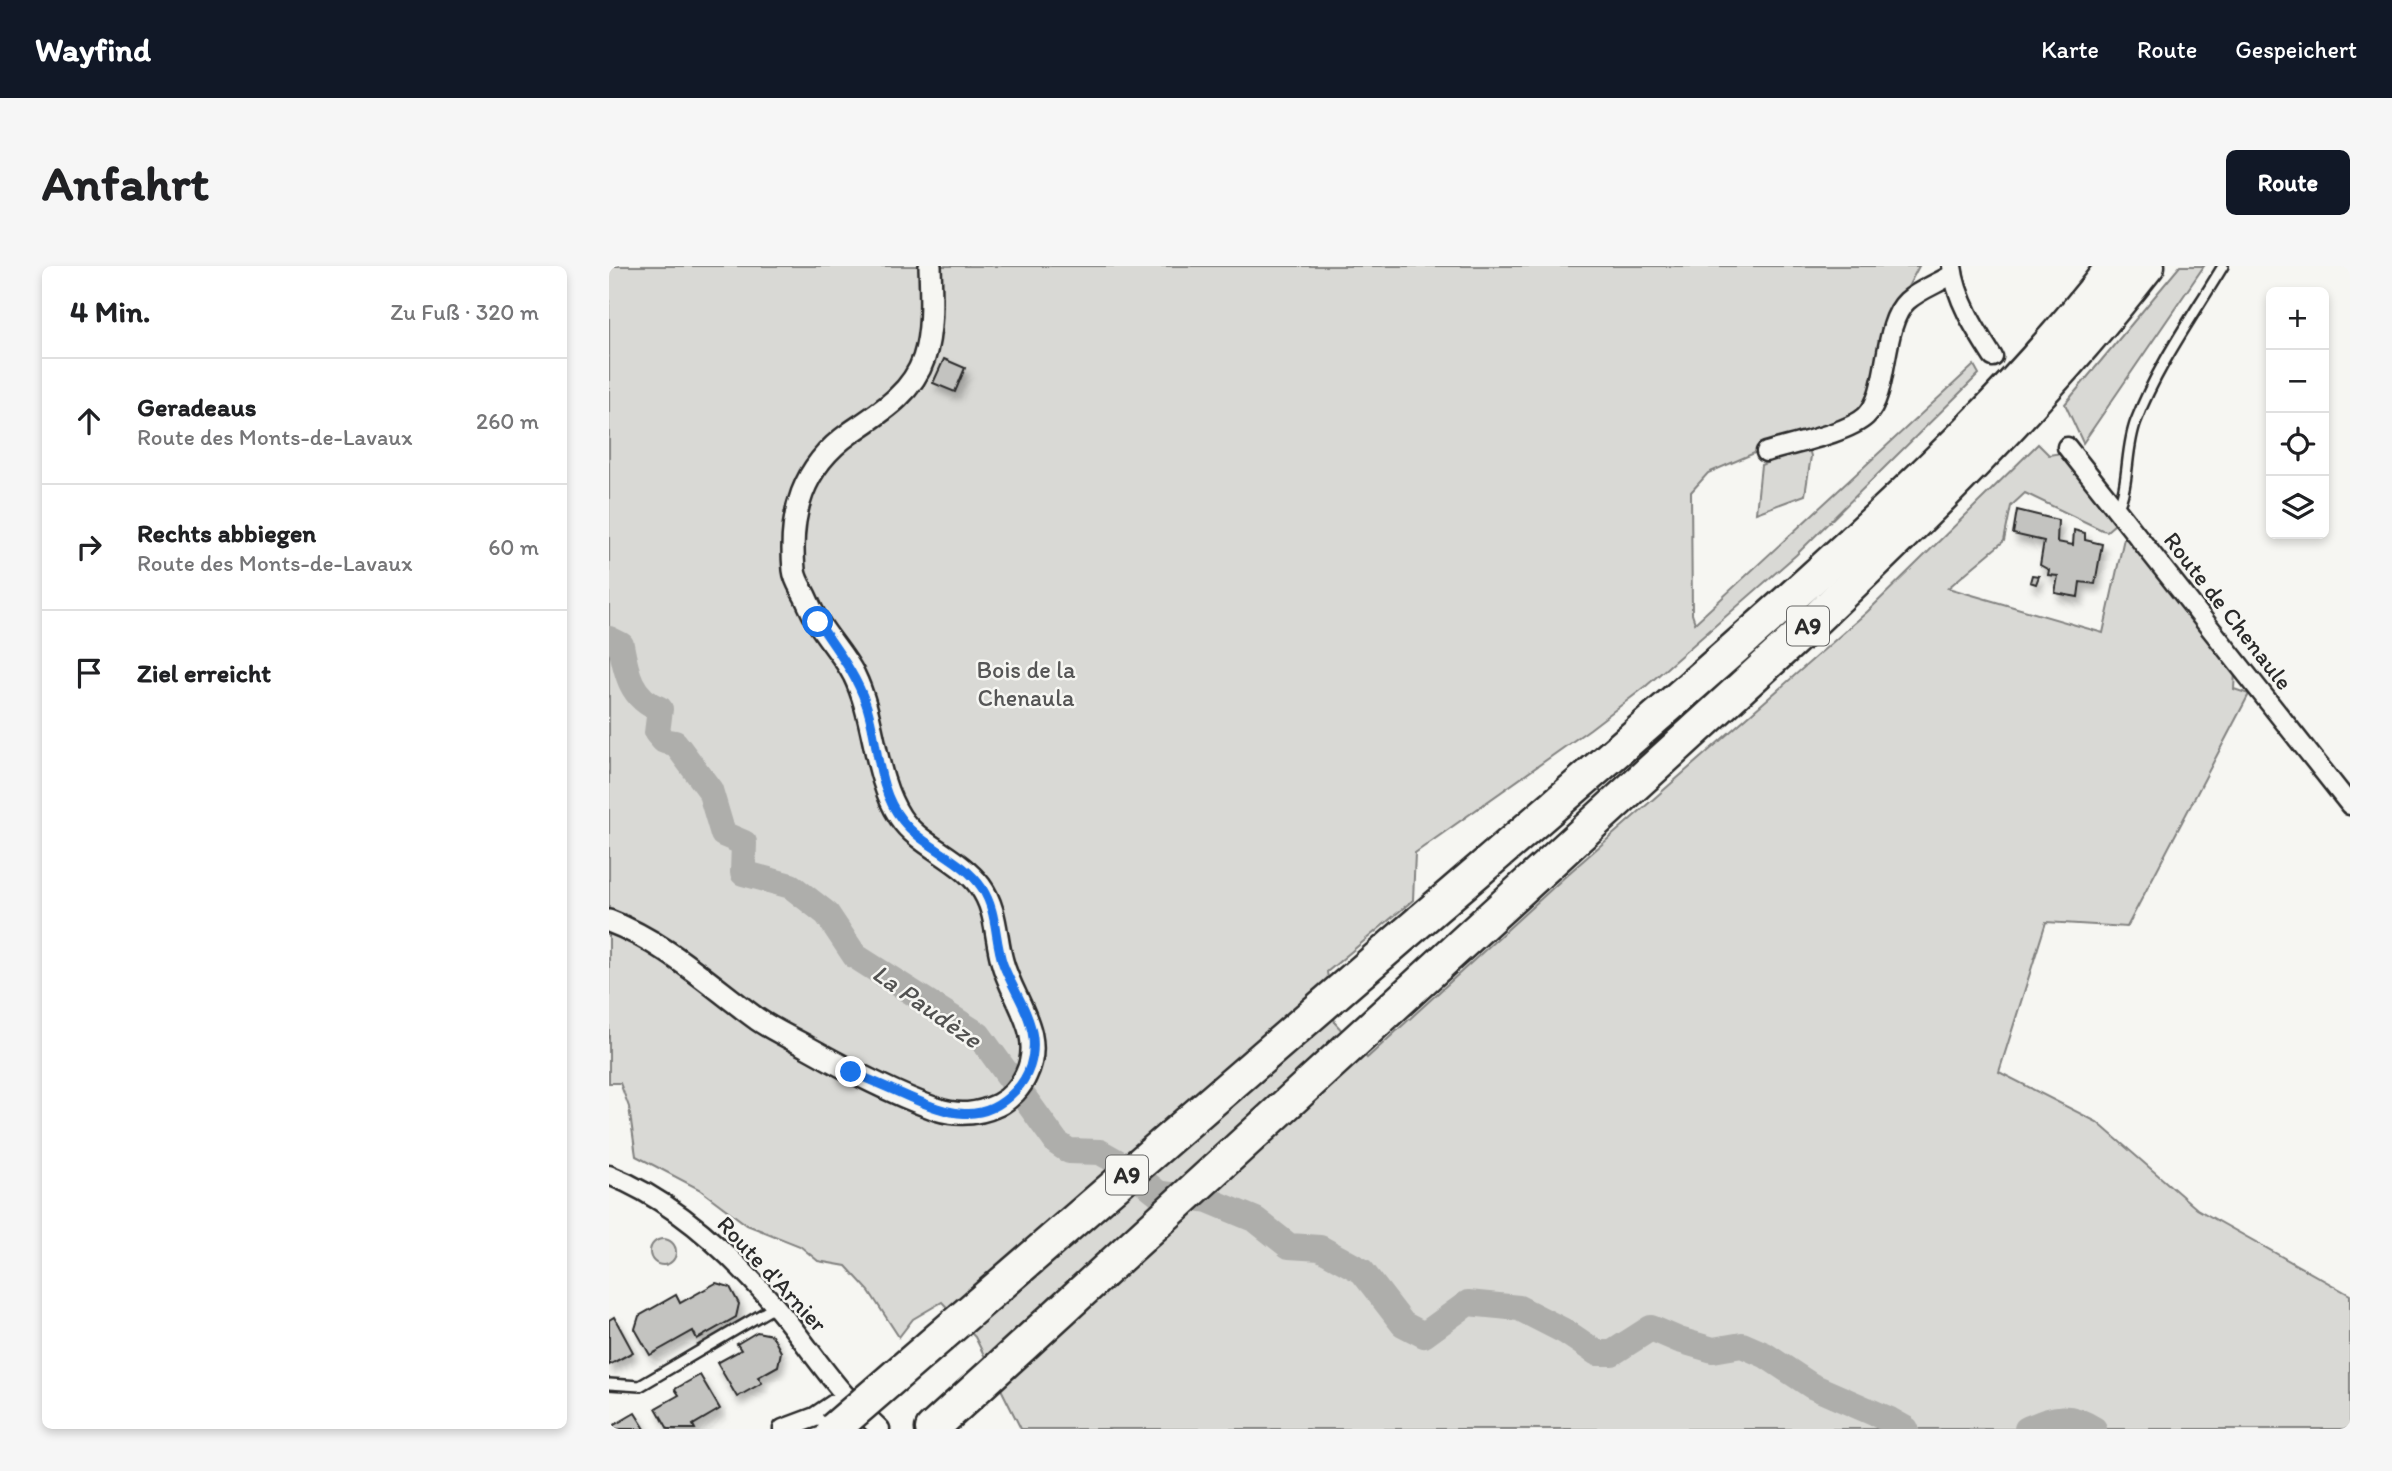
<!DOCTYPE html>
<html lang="de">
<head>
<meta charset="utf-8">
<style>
	:root { --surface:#fff; --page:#f6f6f6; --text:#202124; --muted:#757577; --line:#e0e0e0; --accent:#111827 }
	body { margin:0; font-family:Itim,sans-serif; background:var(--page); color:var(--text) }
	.controls { position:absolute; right:21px; top:21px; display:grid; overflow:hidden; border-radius:10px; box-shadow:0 4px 10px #0003 }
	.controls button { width:63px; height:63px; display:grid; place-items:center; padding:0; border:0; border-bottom:2px solid var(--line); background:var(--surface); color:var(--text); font:35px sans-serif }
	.stop { position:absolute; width:21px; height:21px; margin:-16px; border:5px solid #1a73e8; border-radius:50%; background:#fff }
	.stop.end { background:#1a73e8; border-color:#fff; box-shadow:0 2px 7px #0008 }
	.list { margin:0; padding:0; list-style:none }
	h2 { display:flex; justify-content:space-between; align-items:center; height:91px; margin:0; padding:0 28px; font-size:30px }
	h2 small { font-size:23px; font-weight:400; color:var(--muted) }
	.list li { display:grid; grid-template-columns:46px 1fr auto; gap:21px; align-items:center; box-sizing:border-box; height:126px; padding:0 28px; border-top:2px solid var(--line) }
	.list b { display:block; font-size:26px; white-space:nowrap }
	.list p { margin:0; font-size:23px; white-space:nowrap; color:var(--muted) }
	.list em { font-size:23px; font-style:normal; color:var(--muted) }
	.icon { flex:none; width:38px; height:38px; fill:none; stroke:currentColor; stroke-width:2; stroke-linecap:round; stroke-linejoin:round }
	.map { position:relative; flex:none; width:1741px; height:1163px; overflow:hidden; border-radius:10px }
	header { display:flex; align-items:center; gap:42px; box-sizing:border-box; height:98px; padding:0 35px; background:var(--accent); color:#fff }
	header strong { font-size:33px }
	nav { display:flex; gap:38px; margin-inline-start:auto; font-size:24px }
	.intro { display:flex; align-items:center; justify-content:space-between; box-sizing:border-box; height:168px; padding:0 42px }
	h1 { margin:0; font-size:49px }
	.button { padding:18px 32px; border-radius:10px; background:var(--accent); color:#fff; font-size:24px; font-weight:700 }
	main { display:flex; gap:42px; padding:0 42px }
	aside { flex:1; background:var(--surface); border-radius:10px; box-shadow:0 4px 10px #0003 }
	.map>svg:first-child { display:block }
	.green { fill:#d9d9d5; stroke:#828280; stroke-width:2 }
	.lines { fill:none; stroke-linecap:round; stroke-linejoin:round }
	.river { stroke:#aeaeab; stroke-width:26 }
	.building { fill:#c3c3c0; stroke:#2b2b2b; stroke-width:2; filter:url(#shadow) }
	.service-casing { stroke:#2b2b2b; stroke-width:14 }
	.minor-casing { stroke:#2b2b2b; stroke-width:23 }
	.tertiary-casing { stroke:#2b2b2b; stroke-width:26 }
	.motorway-casing { stroke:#2b2b2b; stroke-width:37 }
	.service { stroke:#f6f6f2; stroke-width:9 }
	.minor { stroke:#f6f6f2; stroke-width:18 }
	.tertiary { stroke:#f6f6f2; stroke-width:21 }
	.motorway { stroke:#f6f6f2; stroke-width:32 }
	.motorway-bridge-casing { stroke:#2b2b2b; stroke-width:37; stroke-linecap:butt }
	.motorway-bridge { stroke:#f6f6f2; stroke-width:32 }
	.route { stroke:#1a73e8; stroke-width:9 }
	.labels { text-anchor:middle; stroke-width:5; stroke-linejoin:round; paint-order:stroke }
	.shield { fill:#f6f6f2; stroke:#686867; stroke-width:2 }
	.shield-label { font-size:23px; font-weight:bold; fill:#2b2b2b }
	.street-label { font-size:24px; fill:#2b2b2b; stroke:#f6f6f2 }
	.park-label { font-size:24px; fill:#565656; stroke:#f6f6f2 }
	.water-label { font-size:26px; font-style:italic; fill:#525251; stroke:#f6f6f2 }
</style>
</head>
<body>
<header>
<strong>Wayfind</strong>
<nav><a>Karte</a><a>Route</a><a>Gespeichert</a></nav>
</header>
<div class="intro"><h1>Anfahrt</h1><a class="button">Route</a></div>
<main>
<aside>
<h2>4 Min.<small>Zu Fuß · 320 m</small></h2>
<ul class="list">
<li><svg class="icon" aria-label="ahead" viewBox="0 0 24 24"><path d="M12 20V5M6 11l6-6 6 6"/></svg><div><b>Geradeaus</b><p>Route des Monts-de-Lavaux</p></div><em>260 m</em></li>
<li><svg class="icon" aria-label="right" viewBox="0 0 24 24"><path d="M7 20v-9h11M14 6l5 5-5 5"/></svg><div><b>Rechts abbiegen</b><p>Route des Monts-de-Lavaux</p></div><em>60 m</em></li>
<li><svg class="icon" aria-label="arrive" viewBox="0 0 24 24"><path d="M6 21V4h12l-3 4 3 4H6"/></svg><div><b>Ziel erreicht</b></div></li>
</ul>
</aside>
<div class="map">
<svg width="1741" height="1163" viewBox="0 0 1741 1163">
	<defs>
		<filter id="shadow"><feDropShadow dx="4" dy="7" stdDeviation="3.5" flood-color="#0004"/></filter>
	</defs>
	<rect width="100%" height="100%" fill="#f6f6f2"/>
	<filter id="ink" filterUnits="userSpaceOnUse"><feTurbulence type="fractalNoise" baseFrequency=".0143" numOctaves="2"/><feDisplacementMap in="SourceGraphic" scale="14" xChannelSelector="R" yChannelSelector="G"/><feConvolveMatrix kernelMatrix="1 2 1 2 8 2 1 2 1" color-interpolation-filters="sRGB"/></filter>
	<g filter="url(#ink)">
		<!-- green -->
		<g class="green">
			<path d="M0,0h1310l-27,51 -30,98 -96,33 -58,25 -17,19 1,122 3,9 279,-258 5,9 -183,181 -151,132 -55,42 -175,124 -2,47 -86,72 8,51 32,35 202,-185 298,-261 171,-168 11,11 12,-2 54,71 -8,7 -5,-1 -77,-37 -14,13 -7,35 -56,47 155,45 21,-95 6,3 105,131 -1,17 15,5 -122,233 -81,-5 -47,150 98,50 100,87 153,86v134h-1329l-46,-92 -33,-35 -29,17 -14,18 -30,-46 -23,-25 -28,-5 -18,-15 -53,-21 -48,-36 -63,-33 -7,-49 -9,-24h-11z"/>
			<path d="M1571,0h24l-121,177 -18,-39z"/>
			<path d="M1200,183l2,7 -6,39 -49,18 5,-48 32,-13z"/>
			<circle cx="54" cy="986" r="13"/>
		</g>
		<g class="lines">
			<!-- river -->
			<g class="river">
				<path d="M0,373l12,6c5,27 10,54 39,64l-3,24 7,8 11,2 35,47 13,44 21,9 -1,30 48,13 36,28 28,42 124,79 78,108 12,8 31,1 23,13 35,28 50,7 48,20 33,26 31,2 42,23 41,53 21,11 44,-32 51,5 47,24 31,21h15l39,-25 28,12 34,10 29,-5 23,10 47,31 78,34 16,9"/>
				<path d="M1418,1163c28,-11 40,-17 67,0"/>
			</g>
		</g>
		<!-- building -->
		<g class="building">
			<path d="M335,93l21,9 -10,24 -22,-9z"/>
			<path d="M1408,244l41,10 -1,22 16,3 1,-15 11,3v7l17,4 -7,40 -15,-2 -2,15 -23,-4 3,-17 -10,-1 1,-5 -9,-5 4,-24 -31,-7z"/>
			<path d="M1423,309l7,1 -3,8 -6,-2z"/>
			<path d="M107,1017l14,4 9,17 -3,13 -39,22 -4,-8 -43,24 -15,-26 4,-13 37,-21 4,8z"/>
			<path d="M5,1051l19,35 -24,13v-45z"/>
			<path d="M148,1066l15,3 9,17 -3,14 -20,11 4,6 -25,14 -20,-34 24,-13 -4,-6z"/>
			<path d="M91,1109l20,34 -27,16 2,4h-27l-12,-21 23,-13 -4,-6z"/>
			<path d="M26,1147l10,16h-36v-1z"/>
		</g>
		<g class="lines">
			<!-- service casing -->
			<g class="service-casing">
				<g id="service">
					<path d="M1508,244c13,-27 8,-61 19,-89 21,-55 57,-105 87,-155"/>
					<path d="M0,1118l31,2 136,-80"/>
				</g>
			</g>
			<!-- minor casing -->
			<g class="minor-casing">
				<g id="minor">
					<path d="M1343,0c4,33 23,63 41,91"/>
					<path d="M1458,181l283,358"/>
					<path d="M1157,186c26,-8 82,-19 100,-36 24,-23 15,-91 41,-115 12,-11 32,-18 46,-27"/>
					<path d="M0,909c66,26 122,79 167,132 24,28 45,61 70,89 10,11 23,22 34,33"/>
					<path d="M174,1163l32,-12 31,-21"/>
				</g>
			</g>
			<!-- tertiary casing -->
			<g class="tertiary-casing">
				<path id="tertiary" d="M0,655c56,21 101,64 148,98 16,11 34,19 50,28 41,23 84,46 129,62 22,7 41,6 62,-4 12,-6 23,-18 28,-30 20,-42 -14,-75 -24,-114 -7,-25 -5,-52 -22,-75 -22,-29 -62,-41 -80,-69 -27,-42 -24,-97 -46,-142 -10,-19 -25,-35 -36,-53 -5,-8 -9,-17 -13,-26 -4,-8 -10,-16 -11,-26 -5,-56 8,-103 56,-137 29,-20 62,-39 74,-75 9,-28 7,-62 6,-92"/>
			</g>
			<!-- motorway casing -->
			<g class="motorway-casing">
				<g id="motorway">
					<path d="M811,655c129,-111 258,-221 384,-335 110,-100 219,-202 309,-320"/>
					<path d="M323,1163l869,-796c122,-116 243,-233 347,-367"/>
				</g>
			</g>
			<!-- service -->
			<use href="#service" class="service"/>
			<!-- minor -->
			<use href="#minor" class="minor"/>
			<!-- tertiary -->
			<use href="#tertiary" class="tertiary"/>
			<!-- motorway -->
			<use href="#motorway" class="motorway"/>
			<!-- motorway-bridge casing -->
			<g class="motorway-bridge-casing">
				<path id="motorway-bridge" d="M225,1163l586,-508"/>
			</g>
			<!-- motorway-bridge -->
			<use href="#motorway-bridge" class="motorway-bridge"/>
		</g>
	</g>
	<g class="lines" filter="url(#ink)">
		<!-- route -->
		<path class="route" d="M209,356c18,27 38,52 48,82 13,38 10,84 36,116 22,28 60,38 80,68 16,25 12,51 21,76 9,24 27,48 30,74 2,19 -4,39 -18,53 -33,35 -67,23 -106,6 -20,-9 -39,-17 -58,-25"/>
	</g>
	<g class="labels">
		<!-- shield labels -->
		<g class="shield">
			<rect x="1178" y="340.5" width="42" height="39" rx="5"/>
			<rect x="497" y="889.5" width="42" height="39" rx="5"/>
		</g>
		<g class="shield-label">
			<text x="1199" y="368">A9</text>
			<text x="518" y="917">A9</text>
		</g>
		<!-- street labels -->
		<g class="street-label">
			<text transform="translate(1619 345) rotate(52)" y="8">Route de Chenaule</text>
			<text transform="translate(163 1008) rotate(47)" y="8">Route d'Arnier</text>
		</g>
		<!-- park labels -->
		<g class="park-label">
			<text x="417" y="412">Bois de la<tspan x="417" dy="28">Chenaula</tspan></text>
		</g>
		<!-- water labels -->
		<g class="water-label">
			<text transform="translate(318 740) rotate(35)" y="9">La Paudèze</text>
		</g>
	</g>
</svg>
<div class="controls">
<button>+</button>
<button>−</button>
<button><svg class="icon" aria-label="locate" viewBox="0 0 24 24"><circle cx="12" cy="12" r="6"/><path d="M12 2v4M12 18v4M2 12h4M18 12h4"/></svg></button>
<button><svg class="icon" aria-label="layers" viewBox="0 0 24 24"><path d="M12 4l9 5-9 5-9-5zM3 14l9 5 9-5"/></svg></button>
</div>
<div class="stop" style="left:209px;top:356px"></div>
<div class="stop end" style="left:242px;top:806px"></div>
</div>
</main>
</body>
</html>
